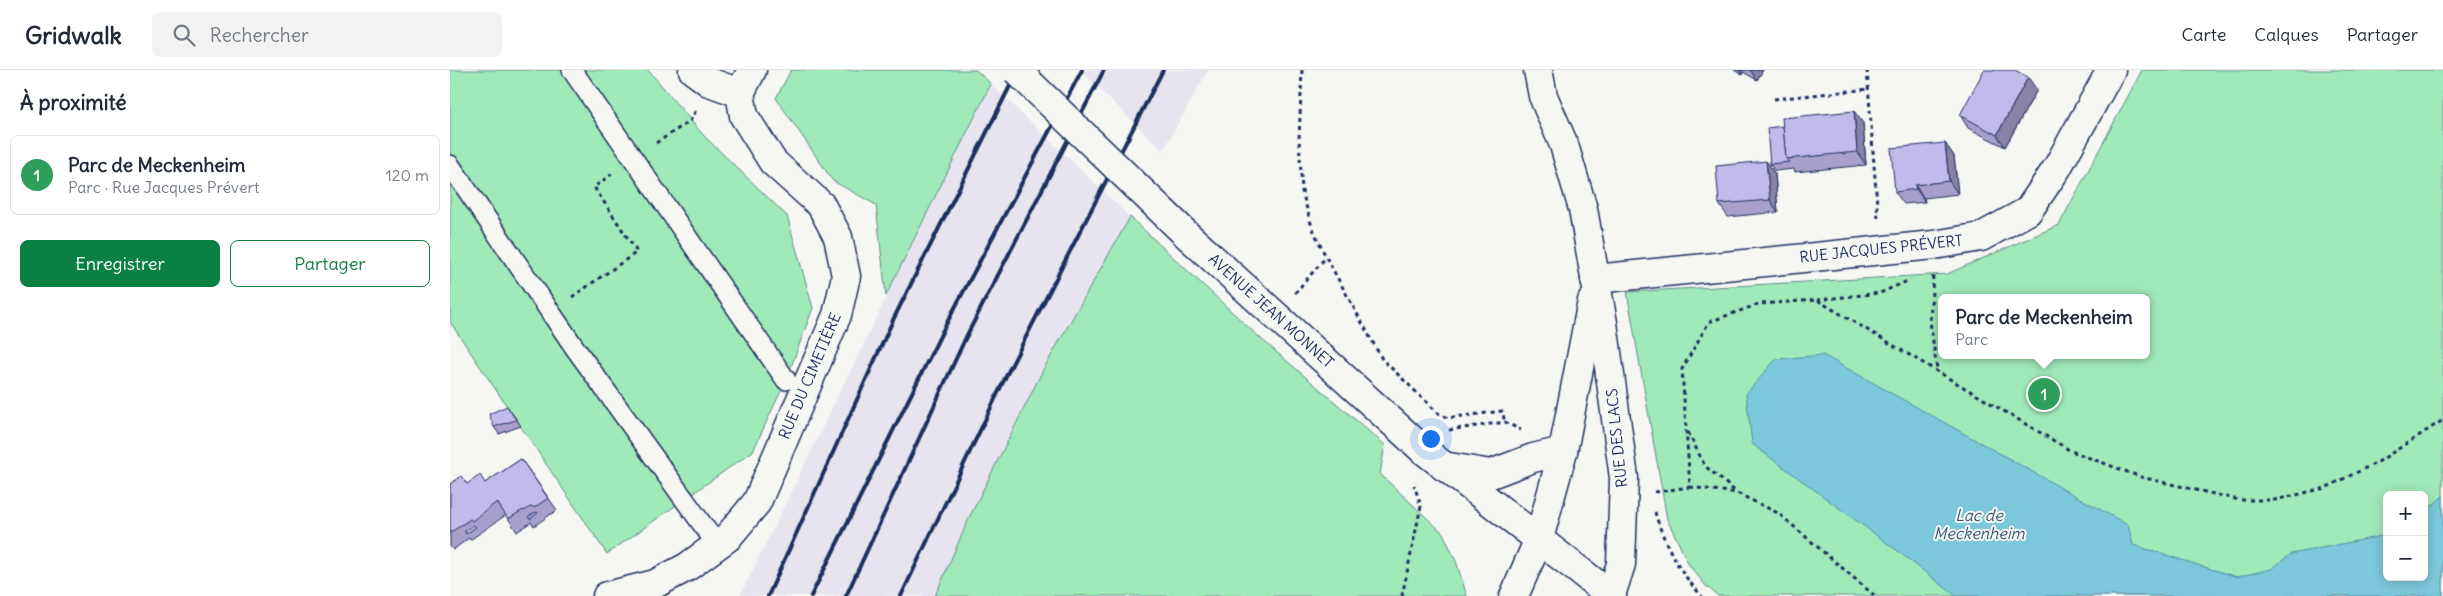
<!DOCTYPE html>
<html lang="fr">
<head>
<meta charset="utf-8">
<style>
	:root { --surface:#fff; --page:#f2f2f3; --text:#1f2937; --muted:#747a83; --line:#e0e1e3; --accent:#0b8043 }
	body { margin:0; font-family:Delius,sans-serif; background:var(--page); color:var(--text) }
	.controls { position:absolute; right:15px; bottom:15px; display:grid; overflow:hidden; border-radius:8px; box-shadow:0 2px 12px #0003 }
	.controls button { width:45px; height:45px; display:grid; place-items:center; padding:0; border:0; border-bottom:1px solid var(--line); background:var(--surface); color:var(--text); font:25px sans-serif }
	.you { position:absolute; left:980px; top:368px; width:18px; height:18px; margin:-12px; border:4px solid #fff; border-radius:50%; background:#1a73e8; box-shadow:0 0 0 8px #1a73e833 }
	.badge { display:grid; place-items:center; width:32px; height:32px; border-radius:50%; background:var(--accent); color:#fff; font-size:16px; font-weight:700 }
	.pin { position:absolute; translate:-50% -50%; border:2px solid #fff; box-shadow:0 1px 5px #0006 }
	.popup { position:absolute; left:1488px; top:224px; width:212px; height:65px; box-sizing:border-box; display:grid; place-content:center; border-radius:8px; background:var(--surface); filter:drop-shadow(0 1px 4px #0005); font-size:16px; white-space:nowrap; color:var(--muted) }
	.popup b { font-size:19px; color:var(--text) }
	.popup::after { content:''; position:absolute; left:50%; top:100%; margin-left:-10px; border:10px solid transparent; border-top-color:var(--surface) }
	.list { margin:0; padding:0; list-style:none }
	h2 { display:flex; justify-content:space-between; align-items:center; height:65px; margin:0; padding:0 20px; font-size:21px }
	h2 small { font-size:16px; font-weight:400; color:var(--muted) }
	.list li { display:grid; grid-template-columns:32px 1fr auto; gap:15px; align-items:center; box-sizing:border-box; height:80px; margin:0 10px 10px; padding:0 10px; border:1px solid var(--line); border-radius:8px }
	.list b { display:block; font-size:19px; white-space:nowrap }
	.list p { margin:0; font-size:16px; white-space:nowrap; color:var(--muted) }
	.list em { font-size:16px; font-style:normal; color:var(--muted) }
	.actions { display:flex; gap:10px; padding:15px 20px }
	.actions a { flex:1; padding:11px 0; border:1px solid var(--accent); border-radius:8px; text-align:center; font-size:18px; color:var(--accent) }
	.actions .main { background:var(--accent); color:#fff }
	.icon { flex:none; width:28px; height:28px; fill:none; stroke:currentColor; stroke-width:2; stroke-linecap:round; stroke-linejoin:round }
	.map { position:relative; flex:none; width:1993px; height:526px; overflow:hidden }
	header { display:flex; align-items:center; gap:30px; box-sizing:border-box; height:70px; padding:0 25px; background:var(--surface); border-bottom:1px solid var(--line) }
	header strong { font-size:24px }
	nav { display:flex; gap:28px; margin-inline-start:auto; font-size:18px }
	.search { width:350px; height:45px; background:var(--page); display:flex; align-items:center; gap:12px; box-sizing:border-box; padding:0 18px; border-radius:8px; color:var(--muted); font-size:19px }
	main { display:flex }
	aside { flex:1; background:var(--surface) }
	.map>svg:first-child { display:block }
	.built { fill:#e7e4f0 }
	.green { fill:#a0e9b8; stroke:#5e8c8b; fill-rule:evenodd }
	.water { fill:#7bc8da; stroke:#558ba8 }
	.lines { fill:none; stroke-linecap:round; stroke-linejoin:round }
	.service-casing { stroke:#1b2f5e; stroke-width:22 }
	.minor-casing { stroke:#1b2f5e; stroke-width:31 }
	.tertiary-casing { stroke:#1b2f5e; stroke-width:31 }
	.secondary-casing { stroke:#1b2f5e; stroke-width:31 }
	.path { stroke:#1b2f5e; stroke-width:3; stroke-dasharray:4 4; stroke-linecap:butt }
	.service { stroke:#f6f6f2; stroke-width:19 }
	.minor { stroke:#f6f6f2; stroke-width:28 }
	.tertiary { stroke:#f6f6f2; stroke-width:28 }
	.secondary { stroke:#f6f6f2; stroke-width:28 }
	.rail { stroke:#1b2f5e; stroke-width:4 }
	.secondary-bridge-casing { stroke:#1b2f5e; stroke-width:31; stroke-linecap:butt }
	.secondary-bridge { stroke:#f6f6f2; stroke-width:28 }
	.wall { fill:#a8a0cb; stroke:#1b2f5e }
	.shaded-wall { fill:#8882a5; stroke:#1b2f5e }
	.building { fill:#c3baec; stroke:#1b2f5e }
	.labels { text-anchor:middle; stroke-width:4; stroke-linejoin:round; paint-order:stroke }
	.street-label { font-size:15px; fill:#1b2f5e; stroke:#f6f6f2 }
	.water-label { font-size:16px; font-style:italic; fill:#33557d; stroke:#f6f6f2 }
</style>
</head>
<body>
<header>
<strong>Gridwalk</strong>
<div class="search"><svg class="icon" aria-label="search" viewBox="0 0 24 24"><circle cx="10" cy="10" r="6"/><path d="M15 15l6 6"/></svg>Rechercher</div>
<nav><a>Carte</a><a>Calques</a><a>Partager</a></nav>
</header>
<main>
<aside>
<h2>À proximité<small></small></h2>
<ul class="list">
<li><span class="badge" style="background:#2e9e5b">1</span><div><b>Parc de Meckenheim</b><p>Parc · Rue Jacques Prévert</p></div><em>120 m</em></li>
</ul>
<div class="actions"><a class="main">Enregistrer</a><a>Partager</a></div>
</aside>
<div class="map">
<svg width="1993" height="526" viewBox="0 0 1993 526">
	<rect width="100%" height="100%" fill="#f6f6f2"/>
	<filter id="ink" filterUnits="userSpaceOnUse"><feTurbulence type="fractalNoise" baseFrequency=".02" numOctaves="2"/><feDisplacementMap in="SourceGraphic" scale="10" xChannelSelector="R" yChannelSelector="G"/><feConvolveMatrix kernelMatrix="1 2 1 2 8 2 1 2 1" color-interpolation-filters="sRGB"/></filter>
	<g filter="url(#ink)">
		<!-- built -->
		<g class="built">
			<path d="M630,0h128l-45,81z"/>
			<path d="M541,14l139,133 -87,153 -73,146 -35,80h-195z"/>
		</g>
		<!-- green -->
		<g class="green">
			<path d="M0,0h198l57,67 82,79 26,92 -27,72 -33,71 -146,103 -157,-232z"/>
			<path d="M341,0h185l15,14 -105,212 -10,-91 -43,-24 -57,-83z"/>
			<path d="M1692,0h301v526h-725l-12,-10 -17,-21 -22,-46 -40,-227 320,-18 112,-49zM1492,228h204v57h-204zM1937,425h37v82h-37z"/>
			<path d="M680,147l130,121 125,107 -5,29 63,59 13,28 11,35h-532l35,-80 73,-146z"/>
		</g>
		<!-- water -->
		<path class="water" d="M1373,285l305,170 5,20 104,32 34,-8 20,-15 96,-19v42h37v-64l19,-17v100h-487l-61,-47 -143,-105 -6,-50 30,-35z"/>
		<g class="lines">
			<!-- service casing -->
			<g class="service-casing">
				<g id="service">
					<path d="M122,0l214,310"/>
					<path d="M0,95l125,183 143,198"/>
				</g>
			</g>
			<!-- minor casing -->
			<g class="minor-casing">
				<g id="minor">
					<path d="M1088,0l5,26 21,49 19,64 20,114 21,155 -3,86 -10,31"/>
					<path d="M290,23l12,-23"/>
					<path d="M1145,209l339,-34 47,-8 47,-26 29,-43 54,-98"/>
					<path d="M993,396l48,8 42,-16 30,-7"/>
					<path d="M1089,469l24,-88 29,-150"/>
					<path d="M157,526l48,-12 32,-17 40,-29 30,-36 80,-187 9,-39 -8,-39 -17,-32 -48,-43 -29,-46 -4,-23 -31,-11 -16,-12"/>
				</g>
			</g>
			<!-- tertiary casing -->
			<g class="tertiary-casing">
				<path id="tertiary" d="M1064,526l25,-57"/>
			</g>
			<!-- secondary casing -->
			<g class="secondary-casing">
				<path id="secondary" d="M736,164l236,215 190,147"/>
			</g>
			<!-- path -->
			<g class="path">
				<path d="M852,0l-3,69 3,52 10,36 14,30 56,102 56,54 10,5 54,-7 3,11"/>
				<path d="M1417,0l11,149"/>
				<path d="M1324,29l95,-10"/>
				<path d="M206,73l34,-22 6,-11"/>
				<path d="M1483,206l-3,45 7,48"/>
				<path d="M845,223l31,-36"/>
				<path d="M122,227l65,-45 -43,-65 18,-13"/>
				<path d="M1367,230l63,-7 30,-13"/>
				<path d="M999,360l56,-8 16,8"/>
				<path d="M1238,362l17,34 31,26"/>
				<path d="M1240,417l47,6 41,20 97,83"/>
				<path d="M1205,422l35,-5 -8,-118 27,-47 50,-18 58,-4 254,151 70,26 98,23h36l50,-12 53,-26 65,-42"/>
				<path d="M1205,442c8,30 26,63 47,84"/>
				<path d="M952,526l19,-90 -7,-21"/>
			</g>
			<!-- service -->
			<use href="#service" class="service"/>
			<!-- minor -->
			<use href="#minor" class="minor"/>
			<!-- tertiary -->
			<use href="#tertiary" class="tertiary"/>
			<!-- secondary -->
			<use href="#secondary" class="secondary"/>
			<!-- rail -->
			<g class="rail">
				<path d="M318,526l125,-276 125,-250"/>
				<path d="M361,526l132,-266 139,-260"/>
				<path d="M396,526l120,-259 138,-267"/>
				<path d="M451,526l106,-222 156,-304"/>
			</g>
			<!-- secondary-bridge casing -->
			<g class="secondary-bridge-casing">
				<path id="secondary-bridge" d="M566,0l170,164"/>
			</g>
			<!-- secondary-bridge -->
			<use href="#secondary-bridge" class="secondary-bridge"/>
		</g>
		<!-- wall -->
		<g class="wall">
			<path d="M1284,0h29l-6,10 -14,-8 -1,3z"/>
			<path d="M1587,20l-32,57 -37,-19 -8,-13z"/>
			<path d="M1413,53l3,42 -71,7 -1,-3 -19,2 -5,-7 13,-38z"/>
			<path d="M1495,73l9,13 4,38 -34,4 1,4 -21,2 -9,-12z"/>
			<path d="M1316,91l9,13 3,38 -50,5 -9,-13z"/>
			<path d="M57,336l14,20 -22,8 -5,-7z"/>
			<path d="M71,389l36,51 -23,16 -3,-4 -14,10 -11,-17 -36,25 -1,-2 -16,12 -3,-4v-62l35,-1z"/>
		</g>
		<!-- shaded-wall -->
		<g class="shaded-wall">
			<path d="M1289,0h3l1,2 -1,3z"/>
			<path d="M1300,0h13l-6,10z"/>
			<path d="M1578,7l9,13 -32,57 -8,-12z"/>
			<path d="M1404,41l9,12 3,42 -9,-13z"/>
			<path d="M1495,73l9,13 4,38 -9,-13z"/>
			<path d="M1316,91l9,13 3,38 -8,-12z"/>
			<path d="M1465,115l9,13 1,4 -9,-13z"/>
		</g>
		<!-- building -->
		<g class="building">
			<path d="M1534,0h31l13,7 -31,58 -37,-20z"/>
			<path d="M1404,41l3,41 -71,7 -4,-41z"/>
			<path d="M1333,56l3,33 3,3 -19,2 -3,-36z"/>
			<path d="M1495,73l4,38 -34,4 1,4 -21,3 -4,-44z"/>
			<path d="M1316,91l4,39 -51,4 -3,-38z"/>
			<path d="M57,336l9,14 -22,7 -5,-13z"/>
			<path d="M71,389l27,39 -14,10 -2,-2 -8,5 -1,-1 -15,9 -11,-17 -25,19 -2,-2 -20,14v-49l11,-8 6,8 13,-9 5,8z"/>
			<path d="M86,442l2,1 -8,6 -2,-2z"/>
			<path d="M24,455l2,2 -10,7 -1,-3z"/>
		</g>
	</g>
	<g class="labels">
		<!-- street labels -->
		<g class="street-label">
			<text transform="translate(1431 179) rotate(-6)" y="5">RUE JACQUES PRÉVERT</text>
			<text transform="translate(821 241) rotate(42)" y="5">AVENUE JEAN MONNET</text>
			<text transform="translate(360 306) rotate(-67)" y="5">RUE DU CIMETIÈRE</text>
			<text transform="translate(1167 368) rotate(-96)" y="5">RUE DES LACS</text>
		</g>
		<!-- water labels -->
		<g class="water-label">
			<text x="1529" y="451">Lac de<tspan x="1529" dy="18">Meckenheim</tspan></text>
		</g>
	</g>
</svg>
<div class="controls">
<button>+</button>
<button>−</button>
</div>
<div class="you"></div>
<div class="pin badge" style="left:1594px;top:324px;background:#2e9e5b">1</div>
<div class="popup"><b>Parc de Meckenheim</b>Parc</div>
</div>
</main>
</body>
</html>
